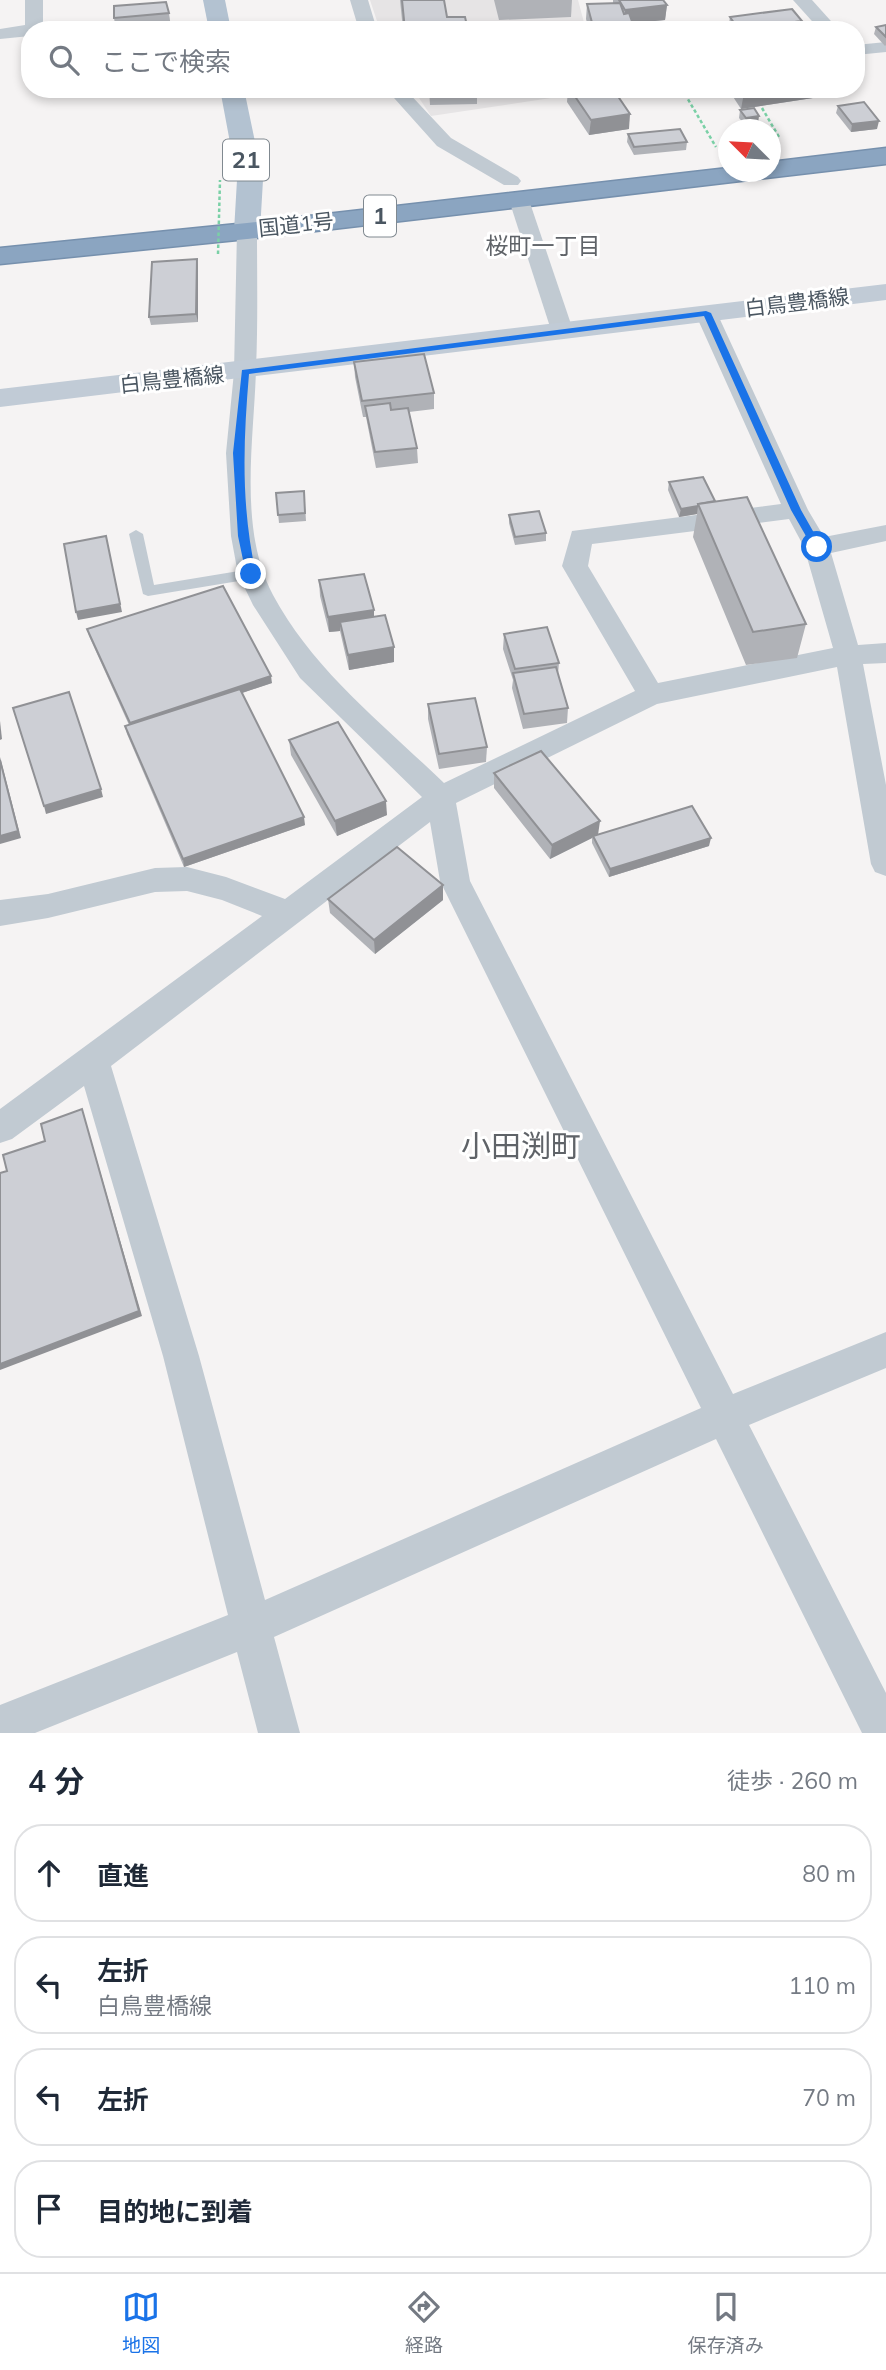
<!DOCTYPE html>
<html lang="ja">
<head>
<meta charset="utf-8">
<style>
	:root { --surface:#fff; --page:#f6f6f7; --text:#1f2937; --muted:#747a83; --line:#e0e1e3; --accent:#1a73e8 }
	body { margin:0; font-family:Mulish,"Noto Sans JP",sans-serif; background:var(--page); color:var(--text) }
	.compass { position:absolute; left:718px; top:119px; width:63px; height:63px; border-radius:50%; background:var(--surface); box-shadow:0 4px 10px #0003; rotate:294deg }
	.stop { position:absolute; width:21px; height:21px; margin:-16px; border:5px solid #1a73e8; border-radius:50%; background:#fff }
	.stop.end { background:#1a73e8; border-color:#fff; box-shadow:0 2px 7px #0008 }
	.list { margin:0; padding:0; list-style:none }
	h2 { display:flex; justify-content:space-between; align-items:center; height:91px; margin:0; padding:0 28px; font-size:30px }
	h2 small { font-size:23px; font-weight:400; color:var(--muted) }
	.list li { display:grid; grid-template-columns:46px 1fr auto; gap:21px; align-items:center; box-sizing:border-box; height:98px; margin:0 14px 14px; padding:0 14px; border:2px solid var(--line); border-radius:28px }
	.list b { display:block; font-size:26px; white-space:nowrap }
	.list p { margin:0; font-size:23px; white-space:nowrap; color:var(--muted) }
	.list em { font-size:23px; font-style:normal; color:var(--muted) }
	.icon { flex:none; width:38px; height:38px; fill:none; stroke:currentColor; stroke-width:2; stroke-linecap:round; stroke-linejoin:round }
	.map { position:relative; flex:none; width:886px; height:1733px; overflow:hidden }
	.search { position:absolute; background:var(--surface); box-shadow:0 4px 10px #0003; left:21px; right:21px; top:21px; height:77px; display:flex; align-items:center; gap:18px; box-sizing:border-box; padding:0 24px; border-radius:28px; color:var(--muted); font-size:26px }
	.sheet { height:539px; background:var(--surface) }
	nav { display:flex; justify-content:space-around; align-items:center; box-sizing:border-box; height:98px; border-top:2px solid var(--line); background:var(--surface); font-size:19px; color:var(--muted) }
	nav a { display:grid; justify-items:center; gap:4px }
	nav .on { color:var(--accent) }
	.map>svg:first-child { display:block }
	.education { fill:#e6e4e5 }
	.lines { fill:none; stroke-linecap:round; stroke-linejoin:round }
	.highway-casing { stroke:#7690ad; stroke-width:3 }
	.path { stroke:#7ad0a6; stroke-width:2.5; stroke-dasharray:3.5 2.5; stroke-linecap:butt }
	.lane { fill:#c1cad2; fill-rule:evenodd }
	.street { fill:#c1cad2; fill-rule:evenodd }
	.secondary { fill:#c1cbd6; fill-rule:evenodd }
	.primary { fill:#b3c2d1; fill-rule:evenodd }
	.highway { fill:#8ba5c1; fill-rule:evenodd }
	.path-bridge { stroke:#7ad0a6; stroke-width:2.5; stroke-dasharray:3.5 2.5; stroke-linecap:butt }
	.wall { fill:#b0b2b7 }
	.shaded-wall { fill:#909195 }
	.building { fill:#cdcfd5; stroke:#909195; stroke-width:2 }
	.route { fill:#1a73e8 }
	.labels { text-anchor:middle; stroke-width:6; stroke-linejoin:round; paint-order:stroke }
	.far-street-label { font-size:21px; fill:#4a5661; stroke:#fff }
	.far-neighbourhood-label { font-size:23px; fill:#5f6368; stroke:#fff }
	.shield { fill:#fff; stroke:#808990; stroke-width:2 }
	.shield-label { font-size:24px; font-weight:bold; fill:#4a5661 }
	.quarter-label { font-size:30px; fill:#5f6368; stroke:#fff }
</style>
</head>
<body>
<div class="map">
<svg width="886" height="1733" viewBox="0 0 886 1733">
	<rect width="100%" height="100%" fill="#f5f3f3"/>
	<!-- education -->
	<g class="education">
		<path d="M370,0h208l8,30h-206z"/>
		<path d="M413,89l191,1 -173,26z"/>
	</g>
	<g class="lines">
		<!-- highway casing -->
		<g class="highway-casing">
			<path id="highway" d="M886,148v16l-639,75 -247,25v-16l247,-25 481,-55v4h42v-10z"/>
		</g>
		<!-- path -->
		<g class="path">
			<path d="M642,23l5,7"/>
			<path d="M682,89l34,58"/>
			<path d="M762,108l17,29"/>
		</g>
		<!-- lane -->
		<path class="lane" d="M136,530l7,4 11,51 97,-16 7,5 -7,5 -103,17 -5,-2 -14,-60z"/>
		<!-- street -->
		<g class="street">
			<path d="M25,0h18v27l-2,3h-11v6l-30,3v-10l25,-4z"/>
			<path d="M350,0h18l9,30h-18z"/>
			<path d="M793,0h19l27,30h-19z"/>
			<path d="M886,42v10l-30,3v-10z"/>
			<path d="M386,89h19l46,49 67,39 3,4 -3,4h-14l-67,-39z"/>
			<path d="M519,194l7,2 3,4 44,130 -3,5h-16l-3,-5 -42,-130 3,-4z"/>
			<path d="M247,225l7,2 3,4c0,46 1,92 -1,138 -2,72 -18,160 17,226 40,75 111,130 171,188l191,-92 -73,-125 10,-35 209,-27 -86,-191 3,-5h16l3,5 91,197 16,27 62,-12v16l-55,12 27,92 28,-2v20l-23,1 23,121v91l-11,-4 -4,-8 -34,-197 -180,37 -201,99 14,78 263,513 153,-62v36l-137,57 137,268v40h-24l-146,-294 -442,198 26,96h-42l-21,-81 -202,81h-35v-28l228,-90 -65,-259 -79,-270 -72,53 -12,4v-34l262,-193 -40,-16 -35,-9 -32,1 -107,26 -48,8v-26l48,-6 107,-26 32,-1 39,10 59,22 137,-102 -122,-119 -47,-73 -15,-31 -7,-38 -5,-83 8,-81 3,-141 3,-4zM789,519l15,28 29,101 -175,35 -70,-117 4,-22zM430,822l10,59 261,527 -436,192 -66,-244 -88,-290z"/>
		</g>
		<!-- secondary -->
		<path class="secondary" d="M886,284v16l-886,107v-18z"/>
		<!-- primary -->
		<g class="primary">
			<path d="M203,0h22l6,30h-22z"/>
			<path d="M220,89h24l19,91 -3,51 -4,6 -9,2 -9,-2 -4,-6 3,-51z"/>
		</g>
		<!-- highway -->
		<use href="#highway" class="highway"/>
		<!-- path-bridge -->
		<path class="path-bridge" d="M218,254l2,-74"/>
	</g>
	<!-- wall -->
	<g class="wall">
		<path d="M400,0h44l3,17 21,13h-65z"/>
		<path d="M494,0h78l-1,17 -72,3z"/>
		<path d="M613,0h50l4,5 -2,15 -32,3 2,7h-46l-3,-11 1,-15 26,-1z"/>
		<path d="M169,13l2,15 -18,2h-37l-2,-12z"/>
		<path d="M730,17l72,4 -1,9h-73z"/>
		<path d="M886,25v20l-1,1 -11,-12 2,-7z"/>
		<path d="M429,89h48v15l-47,1z"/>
		<path d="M568,89h45l16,40 -40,6 -22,-33z"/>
		<path d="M728,89h100l-2,7 -85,13z"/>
		<path d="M838,106l39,23 -26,3 -15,-19z"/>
		<path d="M740,110l18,14 -13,1 -6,-7z"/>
		<path d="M628,134l59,8 -1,8 -52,5 -7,-13z"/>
		<path d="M197,259l1,8v55l-47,3 -2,-8z"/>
		<path d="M354,362l80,31v16l-25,3 8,36 1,15 -42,5 -10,-51h-3l-8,-40z"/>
		<path d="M669,482l46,19 91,123 -9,34 -51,7 -53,-128 4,-23 -18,3 -11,-27z"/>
		<path d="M304,491l2,30 -27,2 -3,-30z"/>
		<path d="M509,515l37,18v8l-31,4 -6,-22z"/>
		<path d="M319,580l55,30v6l20,31v15l-45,8 -9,-39 -11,1 -9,-36z"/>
		<path d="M87,629l185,54 -30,10 63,132 -121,42 -57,-133 -2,-8 4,-1 -40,-89z"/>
		<path d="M504,634l55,29 -1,11 10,34 -1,15 -44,6 -11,-41 1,-8 -10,-31z"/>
		<path d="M428,704l59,43 -1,15 -47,7 -11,-50z"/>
		<path d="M289,740l98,75 -50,21 -46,-81z"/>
		<path d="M494,773l104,61 111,12 -100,31 -17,-34v-5l-42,21 -56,-71z"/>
		<path d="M328,899l115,1 -68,54 -45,-41z"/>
	</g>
	<!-- shaded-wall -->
	<g class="shaded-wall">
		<path d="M667,5l-2,15 -41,4 1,-14z"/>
		<path d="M802,21l-1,9h-30l1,-5z"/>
		<path d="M772,89h56l-2,7 -85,13 3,-16z"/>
		<path d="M630,114l-1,15 -40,6 2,-15z"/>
		<path d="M759,116l-1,8 -13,1 1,-7z"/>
		<path d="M879,121l-2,8 -26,3 1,-8z"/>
		<path d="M197,259l1,8v55l-2,-8z"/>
		<path d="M698,506l-1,8 -18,3 2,-8z"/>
		<path d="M106,536l16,76 -44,8 -2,-8z"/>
		<path d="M374,610v15l-34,-3v9l-11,1 -1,-15z"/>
		<path d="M394,647v15l-45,8 -1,-15z"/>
		<path d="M271,676l1,7 -140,47 -2,-7z"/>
		<path d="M0,721l2,18 -2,1z"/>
		<path d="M0,757l21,81 -21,6z"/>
		<path d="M101,789l2,8 -57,17 -2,-8z"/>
		<path d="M386,801l1,14 -50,21 -2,-15z"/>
		<path d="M304,817l1,8 -121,42 -1,-8z"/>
		<path d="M600,821l-2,14 -5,1 -1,2 -42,21 2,-14z"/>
		<path d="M711,838l-2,8 -100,31 1,-8z"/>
		<path d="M443,885v15l-68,54 -1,-14z"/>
		<path d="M82,1109l60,207 -142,54v-6z"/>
	</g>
	<!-- building -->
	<g class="building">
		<path d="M402,0h42l3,17h18l3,13h-63z"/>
		<path d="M619,0h44l4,5 -42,5z"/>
		<path d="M166,2l3,11 -55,5v-12z"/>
		<path d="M620,3l4,11 5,-1 6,17h-41l-7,-26z"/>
		<path d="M792,9l10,12 -30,4 3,5h-36l-9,-13z"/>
		<path d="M886,25v12l-10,-10z"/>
		<path d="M570,89h43l17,25 -39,6z"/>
		<path d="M741,89h31l-28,4z"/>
		<path d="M864,102l15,19 -27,3 -14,-18z"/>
		<path d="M754,108l5,8 -13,2 -6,-8z"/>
		<path d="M680,129l7,13 -53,5 -6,-13z"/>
		<path d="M197,259l-1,55 -47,3 3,-55z"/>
		<path d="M424,354l10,39 -72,8 -8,-39z"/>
		<path d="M390,403l1,7 17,-2 9,40 -42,4 -10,-46z"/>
		<path d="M703,477l12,24 -17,3v2l-17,3 -12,-27z"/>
		<path d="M304,491l1,22 -27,2 -2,-22z"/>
		<path d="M747,497l59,127 -53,8 -55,-128z"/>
		<path d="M539,511l7,22 -31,4 -6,-22z"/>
		<path d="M106,536l14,68 -44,8 -12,-68z"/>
		<path d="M364,574l10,36 -46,7 -9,-37z"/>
		<path d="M223,586l48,90 -141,47 -43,-94z"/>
		<path d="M385,615l9,32 -46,8 -8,-33z"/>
		<path d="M547,627l12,36 -44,6 -11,-35z"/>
		<path d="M556,667l12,41 -44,6 -11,-41z"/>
		<path d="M240,689l64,128 -121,42 -58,-133z"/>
		<path d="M69,692l32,97 -57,17 -31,-98z"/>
		<path d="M475,698l12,49 -48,7 -11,-50z"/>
		<path d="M338,722l48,79 -51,20 -46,-81z"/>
		<path d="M541,751l59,70 -48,24 -58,-72z"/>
		<path d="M0,760l18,71 -18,5z"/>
		<path d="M692,806l19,32 -101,31 -17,-33z"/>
		<path d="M397,847l46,38 -69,55 -46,-41z"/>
		<path d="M82,1109l57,202 -139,53v-191l7,-2 -4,-16 42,-14 -4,-17z"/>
	</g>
	<!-- route -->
	<path class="route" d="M706,311l5,2 90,197 21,37 -1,3h-7l-23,-40 -87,-194 -455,58c-6,70 -8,132 7,200l-5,4 -5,-4 -8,-38 -5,-83 9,-83z"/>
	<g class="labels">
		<!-- far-street labels -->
		<g class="far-street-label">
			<text transform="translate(296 225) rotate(-6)" y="7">国道1号</text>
			<text transform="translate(797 303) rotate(-7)" y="7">白鳥豊橋線</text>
			<text transform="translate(172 380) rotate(-6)" y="7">白鳥豊橋線</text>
		</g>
		<!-- far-neighbourhood labels -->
		<g class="far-neighbourhood-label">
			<text x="543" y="254">桜町一丁目</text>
		</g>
		<!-- shield labels -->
		<g class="shield">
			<rect x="223" y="139.5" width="46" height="41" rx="5"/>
			<rect x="364" y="195.5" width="32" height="41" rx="5"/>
		</g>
		<g class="shield-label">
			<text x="246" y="168">21</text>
			<text x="380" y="224">1</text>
		</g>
		<!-- quarter labels -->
		<g class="quarter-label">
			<text x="521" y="1157">小田渕町</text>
		</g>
	</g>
</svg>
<svg class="compass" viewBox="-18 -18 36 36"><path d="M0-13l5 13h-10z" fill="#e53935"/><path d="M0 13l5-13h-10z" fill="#747a83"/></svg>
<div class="stop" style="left:817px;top:547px"></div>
<div class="stop end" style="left:251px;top:574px"></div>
<div class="search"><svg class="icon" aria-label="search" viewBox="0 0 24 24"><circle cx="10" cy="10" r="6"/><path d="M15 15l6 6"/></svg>ここで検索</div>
</div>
<section class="sheet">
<h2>4 分<small>徒歩 · 260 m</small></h2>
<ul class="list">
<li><svg class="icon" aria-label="ahead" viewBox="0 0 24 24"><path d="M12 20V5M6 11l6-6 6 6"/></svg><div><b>直進</b></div><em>80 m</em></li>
<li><svg class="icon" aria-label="left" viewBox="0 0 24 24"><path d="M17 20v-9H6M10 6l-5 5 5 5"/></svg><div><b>左折</b><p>白鳥豊橋線</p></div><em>110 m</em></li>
<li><svg class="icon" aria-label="left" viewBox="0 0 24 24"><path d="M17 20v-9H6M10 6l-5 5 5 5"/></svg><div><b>左折</b></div><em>70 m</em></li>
<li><svg class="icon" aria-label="arrive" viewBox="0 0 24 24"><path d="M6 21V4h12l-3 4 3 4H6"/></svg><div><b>目的地に到着</b></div></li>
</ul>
</section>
<nav>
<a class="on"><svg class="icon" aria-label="map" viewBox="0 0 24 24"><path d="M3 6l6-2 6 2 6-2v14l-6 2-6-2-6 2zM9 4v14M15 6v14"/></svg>地図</a>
<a><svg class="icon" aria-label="directions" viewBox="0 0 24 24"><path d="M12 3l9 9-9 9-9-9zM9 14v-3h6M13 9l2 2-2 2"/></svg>経路</a>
<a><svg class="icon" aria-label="saved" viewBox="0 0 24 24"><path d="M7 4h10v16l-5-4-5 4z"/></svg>保存済み</a>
</nav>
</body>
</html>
